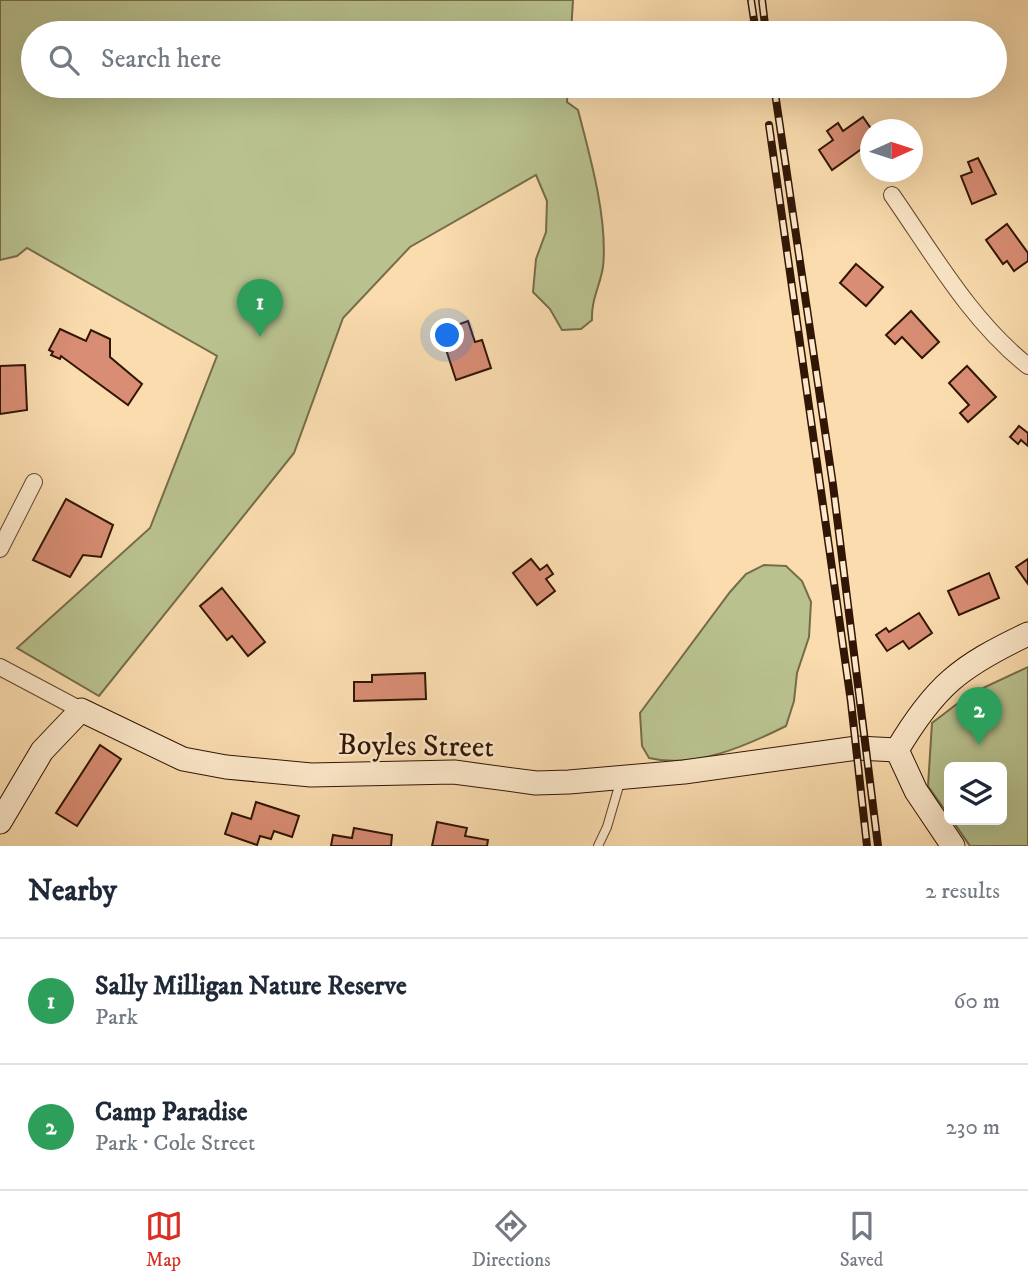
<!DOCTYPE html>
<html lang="en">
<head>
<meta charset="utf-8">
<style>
	:root { --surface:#fff; --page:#f6f6f7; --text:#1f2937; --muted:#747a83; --line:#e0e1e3; --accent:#d93025 }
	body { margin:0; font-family:"IM FELL DW Pica",serif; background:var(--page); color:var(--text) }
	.controls { position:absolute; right:21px; bottom:21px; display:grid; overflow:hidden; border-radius:10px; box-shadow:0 7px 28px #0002 }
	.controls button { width:63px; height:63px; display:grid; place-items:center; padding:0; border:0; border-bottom:2px solid var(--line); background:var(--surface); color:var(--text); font:35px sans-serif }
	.compass { position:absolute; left:860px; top:119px; width:63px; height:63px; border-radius:50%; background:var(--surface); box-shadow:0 7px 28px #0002; rotate:87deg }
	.you { position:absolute; left:448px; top:336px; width:24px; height:24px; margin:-18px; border:5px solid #fff; border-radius:50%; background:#1a73e8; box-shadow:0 0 0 10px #1a73e833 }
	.badge { display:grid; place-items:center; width:46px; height:46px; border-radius:50%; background:var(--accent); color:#fff; font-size:23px; font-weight:700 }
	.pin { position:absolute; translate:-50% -58px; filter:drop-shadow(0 2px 4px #0008) }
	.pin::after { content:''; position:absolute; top:37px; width:24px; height:21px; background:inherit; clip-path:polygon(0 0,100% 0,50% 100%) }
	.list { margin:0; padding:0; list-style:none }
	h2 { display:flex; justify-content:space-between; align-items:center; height:91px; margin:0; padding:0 28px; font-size:30px }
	h2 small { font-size:23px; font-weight:400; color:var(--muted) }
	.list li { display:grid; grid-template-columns:46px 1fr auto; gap:21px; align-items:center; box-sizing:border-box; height:126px; padding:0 28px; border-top:2px solid var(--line) }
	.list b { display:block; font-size:26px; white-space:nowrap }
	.list p { margin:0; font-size:23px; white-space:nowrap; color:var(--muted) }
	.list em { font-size:23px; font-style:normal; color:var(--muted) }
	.icon { flex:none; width:38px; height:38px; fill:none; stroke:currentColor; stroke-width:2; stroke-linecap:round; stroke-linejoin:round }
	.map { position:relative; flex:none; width:1028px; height:846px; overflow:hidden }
	.search { position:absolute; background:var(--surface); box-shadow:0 7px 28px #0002; left:21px; right:21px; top:21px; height:77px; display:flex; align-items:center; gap:18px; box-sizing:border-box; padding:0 24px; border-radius:38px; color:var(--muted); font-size:26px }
	.sheet { height:343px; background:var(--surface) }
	nav { display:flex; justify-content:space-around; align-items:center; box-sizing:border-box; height:98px; border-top:2px solid var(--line); background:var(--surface); font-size:19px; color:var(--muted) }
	nav a { display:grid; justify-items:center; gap:4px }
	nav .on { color:var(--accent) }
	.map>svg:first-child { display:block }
	.green { fill:#b9c28f; stroke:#766c4a; stroke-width:2 }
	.building { fill:#d88d74; stroke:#321605; stroke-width:2 }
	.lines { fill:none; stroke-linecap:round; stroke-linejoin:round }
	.lane-casing { stroke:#64482f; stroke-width:10 }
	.street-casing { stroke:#64482f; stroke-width:18 }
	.secondary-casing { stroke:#321605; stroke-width:25 }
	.lane { stroke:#fce8ca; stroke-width:8 }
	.street { stroke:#fce8ca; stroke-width:16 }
	.secondary { stroke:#fce8ca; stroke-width:23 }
	.rail-casing { stroke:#321605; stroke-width:8 }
	.rail { stroke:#fce8ca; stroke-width:5; stroke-dasharray:16; stroke-linecap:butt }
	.labels { text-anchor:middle; stroke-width:5; stroke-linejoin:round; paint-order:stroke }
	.street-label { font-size:30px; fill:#321605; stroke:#fce8ca }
</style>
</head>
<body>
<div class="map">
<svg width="1028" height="846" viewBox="0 0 1028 846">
	<rect width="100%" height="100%" fill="#fadcae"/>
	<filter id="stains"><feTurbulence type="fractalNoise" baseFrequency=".00286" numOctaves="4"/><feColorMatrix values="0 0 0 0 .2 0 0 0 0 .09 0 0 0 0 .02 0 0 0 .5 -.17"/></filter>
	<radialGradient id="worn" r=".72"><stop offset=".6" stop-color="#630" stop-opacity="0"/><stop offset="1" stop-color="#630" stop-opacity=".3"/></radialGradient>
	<!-- green -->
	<g class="green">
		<path d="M0,0h573l-2,33h-538v53h535l-1,16 11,8c12,46 30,109 25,157 -3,19 -12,33 -11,53l-11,9 -19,1 -12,-21 -17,-17 3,-33 10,-27 1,-31 -11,-26 -126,72 -67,71 -49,135 -195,243 -82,-48 133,-120 67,-172 -190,-108 -10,8 -17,4z"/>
		<path d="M764,565l22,1 16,15 9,21 -2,35 -12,36 -3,28 -8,25c-40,20 -92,43 -137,32l-7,-12 -2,-33 90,-121 16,-18z"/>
		<path d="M1028,667v179h-58l-18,-26h50v-53h-53v49l-21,-30 4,-63 38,-29z"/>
	</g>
	<!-- building -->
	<g class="building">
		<path d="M863,117l9,13 -2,13 -38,27 -13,-20 14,-10 -6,-9 11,-8 5,8z"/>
		<path d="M978,158l18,36 -24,10 -11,-28 11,-4 -4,-10z"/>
		<path d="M1007,224l21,29v8l-14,10 -7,-10 -4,3 -17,-24z"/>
		<path d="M856,264l27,23 -17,19 -26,-23z"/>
		<path d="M911,311l28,31 -17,16 -20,-21 -7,7 -9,-9z"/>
		<path d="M468,321l7,21 7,-2 9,28 -35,12 -16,-49z"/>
		<path d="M60,329l26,12 5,-11 19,9v18l32,27 -14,21 -67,-49 -1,3 -9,-4 2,-3 -4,-2z"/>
		<path d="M25,365l2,45 -27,4v-48z"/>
		<path d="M967,366l29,31 -28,25 -8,-9 9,-8 -20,-22z"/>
		<path d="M1019,426l9,7v13l-7,-6 -3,4 -8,-7z"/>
		<path d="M66,499l47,26 -12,32 -18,-2 -13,22 -37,-17z"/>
		<path d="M531,559l9,11 7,-5 6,9 -7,5 9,12 -18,14 -24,-32z"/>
		<path d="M1028,559v25l-12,-17z"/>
		<path d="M989,573l10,25 -40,17 -11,-24z"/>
		<path d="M222,588l43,54 -17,14 -16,-20 -5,4 -27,-34z"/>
		<path d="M919,613l13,20 -23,16 -6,-8 -16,10 -11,-16 10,-7 3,4z"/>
		<path d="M425,673l1,26 -72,2v-19h18v-7z"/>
		<path d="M100,745l21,14 -44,67 -21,-13z"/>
		<path d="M256,802l43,14 -7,21 -18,-6 -3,8 -11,-3 -3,9 -32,-11 7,-21 19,6z"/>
		<path d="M437,822l30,6 -2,8 23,4 -1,6h-55z"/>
		<path d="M354,828l38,7 -1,11h-60l2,-11 19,3z"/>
	</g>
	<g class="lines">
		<!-- lane casing -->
		<g class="lane-casing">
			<path id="lane" d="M598,846l9,-19 14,-48"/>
		</g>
		<!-- street casing -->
		<g class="street-casing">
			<g id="street">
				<path d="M892,195c41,59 79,126 136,171"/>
				<path d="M0,549l34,-67"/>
				<path d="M0,667l81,43"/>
			</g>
		</g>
		<!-- secondary casing -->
		<g class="secondary-casing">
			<g id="secondary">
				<path d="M897,750c38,-64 63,-84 131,-116"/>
				<path d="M897,750l19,41 37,55"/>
				<path d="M0,822l42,-71 39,-41 102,49 43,8 85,8 143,-3 82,11 33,-1 115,-10 173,-24 40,2"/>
			</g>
		</g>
		<!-- lane -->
		<use href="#lane" class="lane"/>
		<!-- street -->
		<use href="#street" class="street"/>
		<!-- secondary -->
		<use href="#secondary" class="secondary"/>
		<!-- rail casing -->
		<g class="rail-casing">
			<g id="rail">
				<path d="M751,0l5,33"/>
				<path d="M762,0l4,33"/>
				<path d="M774,86l59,399 45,361"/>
				<path d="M769,125l82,577 16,144"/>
			</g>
		</g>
		<!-- rail -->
		<use href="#rail" class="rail"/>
	</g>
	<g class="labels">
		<!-- street labels -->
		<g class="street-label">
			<text transform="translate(416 745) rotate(1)" y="10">Boyles Street</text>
		</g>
	</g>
	<rect width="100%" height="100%" filter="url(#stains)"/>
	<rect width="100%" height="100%" fill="url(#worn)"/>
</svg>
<div class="controls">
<button><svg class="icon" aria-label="layers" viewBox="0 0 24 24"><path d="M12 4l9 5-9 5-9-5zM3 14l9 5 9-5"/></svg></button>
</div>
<svg class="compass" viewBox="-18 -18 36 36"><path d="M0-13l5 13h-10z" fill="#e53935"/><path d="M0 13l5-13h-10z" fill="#747a83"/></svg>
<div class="you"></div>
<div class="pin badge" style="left:260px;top:337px;background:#2e9e5b">1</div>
<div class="pin badge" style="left:979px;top:745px;background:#2e9e5b">2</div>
<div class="search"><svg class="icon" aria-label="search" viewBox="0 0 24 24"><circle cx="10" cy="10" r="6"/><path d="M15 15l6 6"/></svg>Search here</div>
</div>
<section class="sheet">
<h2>Nearby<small>2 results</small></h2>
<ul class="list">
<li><span class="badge" style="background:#2e9e5b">1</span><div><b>Sally Milligan Nature Reserve</b><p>Park</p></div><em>60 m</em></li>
<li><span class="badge" style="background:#2e9e5b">2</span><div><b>Camp Paradise</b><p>Park · Cole Street</p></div><em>230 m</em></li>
</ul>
</section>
<nav>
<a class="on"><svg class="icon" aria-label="map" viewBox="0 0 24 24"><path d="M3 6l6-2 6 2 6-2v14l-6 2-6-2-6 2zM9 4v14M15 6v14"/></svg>Map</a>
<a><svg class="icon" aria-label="directions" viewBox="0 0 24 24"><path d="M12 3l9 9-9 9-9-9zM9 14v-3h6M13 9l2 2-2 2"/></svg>Directions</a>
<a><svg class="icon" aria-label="saved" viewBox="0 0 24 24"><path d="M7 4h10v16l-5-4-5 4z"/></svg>Saved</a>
</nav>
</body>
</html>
